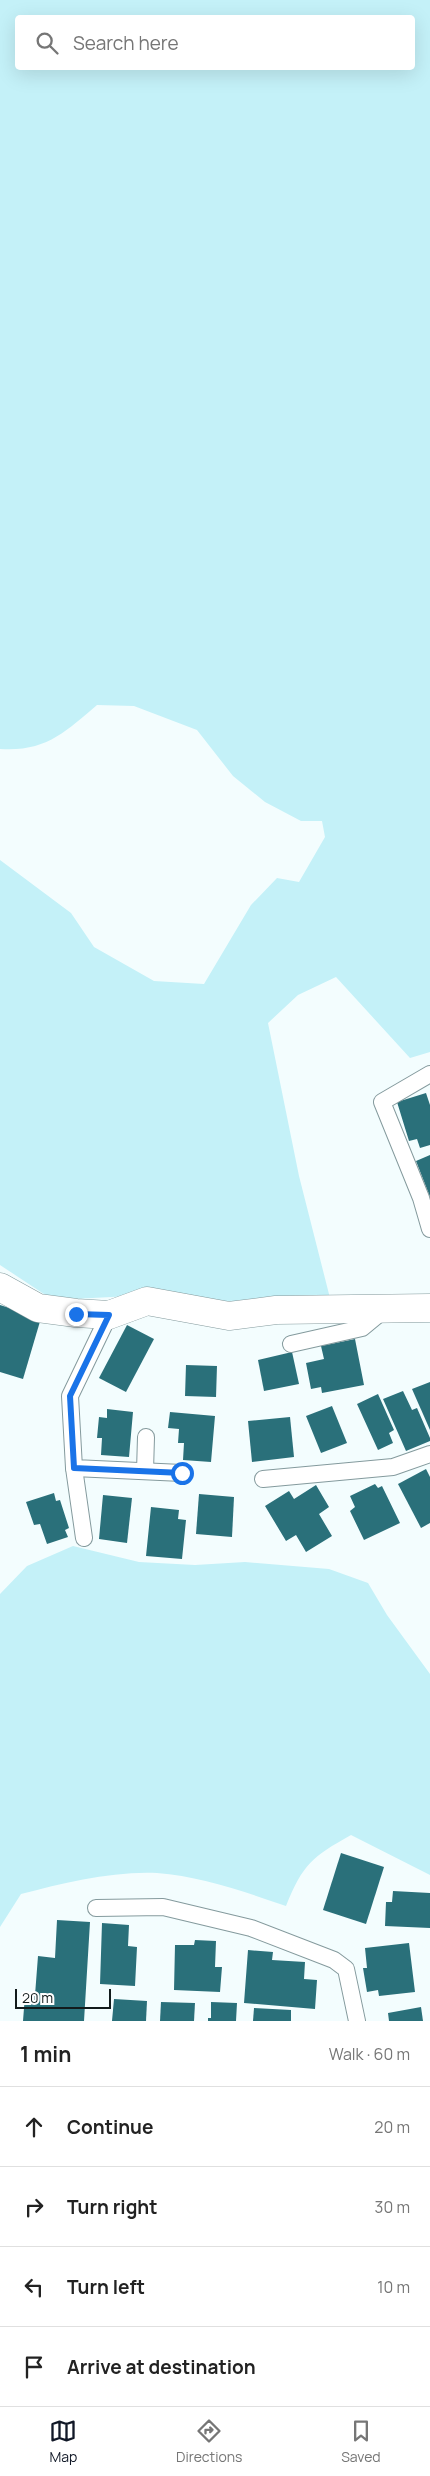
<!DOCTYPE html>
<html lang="en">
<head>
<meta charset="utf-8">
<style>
	:root { --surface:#fff; --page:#f2f2f2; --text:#222; --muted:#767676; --line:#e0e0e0; --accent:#111827 }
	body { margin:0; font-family:Manrope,sans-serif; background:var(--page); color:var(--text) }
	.scale { position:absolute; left:15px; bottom:12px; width:96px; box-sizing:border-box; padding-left:5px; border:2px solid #121b1c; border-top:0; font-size:14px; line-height:18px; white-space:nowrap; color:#121b1c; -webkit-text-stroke:4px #fff; paint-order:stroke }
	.stop { position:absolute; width:15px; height:15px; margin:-11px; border:4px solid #1a73e8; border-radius:50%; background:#fff }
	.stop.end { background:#1a73e8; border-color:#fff; box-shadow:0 1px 5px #0008 }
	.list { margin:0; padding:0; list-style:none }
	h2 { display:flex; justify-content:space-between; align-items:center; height:65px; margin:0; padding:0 20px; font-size:21px }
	h2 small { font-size:16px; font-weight:400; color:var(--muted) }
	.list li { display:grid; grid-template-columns:32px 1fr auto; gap:15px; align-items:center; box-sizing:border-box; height:80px; padding:0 20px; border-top:1px solid var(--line) }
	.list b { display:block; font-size:19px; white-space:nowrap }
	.list em { font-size:16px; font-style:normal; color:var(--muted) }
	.icon { flex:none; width:28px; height:28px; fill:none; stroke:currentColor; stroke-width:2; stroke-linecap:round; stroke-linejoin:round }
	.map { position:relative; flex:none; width:430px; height:2021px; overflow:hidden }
	.search { position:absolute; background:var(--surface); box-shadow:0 5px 20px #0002; left:15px; right:15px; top:15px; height:55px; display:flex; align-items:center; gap:12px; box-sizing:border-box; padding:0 18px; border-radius:5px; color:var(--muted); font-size:19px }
	.sheet { height:385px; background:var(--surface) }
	nav { display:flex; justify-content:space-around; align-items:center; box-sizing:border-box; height:70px; border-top:1px solid var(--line); background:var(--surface); font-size:14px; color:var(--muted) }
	nav a { display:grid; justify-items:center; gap:2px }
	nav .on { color:var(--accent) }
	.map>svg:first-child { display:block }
	.green { fill:#c4f1f8; fill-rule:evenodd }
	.building { fill:#2a707a }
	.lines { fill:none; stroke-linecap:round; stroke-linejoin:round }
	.service-casing { stroke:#849a9d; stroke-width:18 }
	.minor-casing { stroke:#849a9d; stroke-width:29 }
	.service { stroke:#fff; stroke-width:16 }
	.minor { stroke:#fff; stroke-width:28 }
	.route { stroke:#1a73e8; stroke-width:6 }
</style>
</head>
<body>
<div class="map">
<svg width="430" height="2021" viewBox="0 0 430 2021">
	<rect width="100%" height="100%" fill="#f3fdfe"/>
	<!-- green -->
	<g class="green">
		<path d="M0,0h430v1052l-20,6 -74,-81 -38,18 -30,28 31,153 32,126 -69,14 -111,-21 -98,5 -53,-35v-405l71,53 23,34 60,34 50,3 47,-79 26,-27 22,4 26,-45 -3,-16h-21l-36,-19 -32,-26 -36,-46 -63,-24 -37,-1c-32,27 -51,47 -97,44zM18,18h394v50h-394z"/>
		<path d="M73,1546l66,16 56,3 50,-3 84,7 39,14 19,32 43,59v201l-79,-40c-39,22 -48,29 -65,71 -41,-14 -86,-30 -129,-33 -45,-2 -93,10 -136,21l-21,33v-333l27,-28z"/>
	</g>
	<!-- building -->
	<g class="building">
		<path d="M426,1093l4,12v40l-10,3 -3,-9 -8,2 -12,-39z"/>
		<path d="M430,1155v42l-14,-36z"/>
		<path d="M0,1305l41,13 -18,61 -23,-7z"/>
		<path d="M127,1325l27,14 -28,53 -27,-14z"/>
		<path d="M355,1339l9,46 -42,8 -1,-6 -10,2 -5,-26 18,-4 -3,-13z"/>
		<path d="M292,1352l7,32 -35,7 -6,-31z"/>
		<path d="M186,1365l31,1 -1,31 -31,-1z"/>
		<path d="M430,1382v48l-18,-41z"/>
		<path d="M403,1391l9,19 5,-2 13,30v3l-24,10 -23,-52z"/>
		<path d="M378,1394l16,36 -5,3 4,10 -15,7 -21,-46z"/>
		<path d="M332,1406l15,37 -26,10 -15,-37z"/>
		<path d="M107,1409l26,3 -4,45 -28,-2 1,-17h-5l2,-21 8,1z"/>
		<path d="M170,1412l45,4 -4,46 -28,-2 1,-17h-6l1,-14 -11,-1z"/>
		<path d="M290,1417l4,40 -42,5 -4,-41z"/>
		<path d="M426,1469l4,8v46l-9,5 -23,-44z"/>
		<path d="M375,1484l3,4 4,-2 18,37 -36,17 -14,-29 5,-4 -5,-11z"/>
		<path d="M316,1485l13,22 -10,7 13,22 -26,16 -10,-17 -10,6 -21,-35 24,-15 5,8z"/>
		<path d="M54,1493l2,8 4,-1 9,28 -4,2 3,7 -21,7 -7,-20 -6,1 -8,-23z"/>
		<path d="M199,1494l35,3 -2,40 -36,-3z"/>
		<path d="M103,1495l29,3 -5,45 -28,-4z"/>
		<path d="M151,1507l28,3 -1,9 8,1 -4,39 -36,-3z"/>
		<path d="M341,1853l43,14 -18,57 -43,-14z"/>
		<path d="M393,1891l37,2v35l-45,-2 1,-24h6z"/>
		<path d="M57,1920l33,2 -6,99h-61l2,-26h10l3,-39 17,2z"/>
		<path d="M102,1923l27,2 -1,21 9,1 -2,39 -35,-2z"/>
		<path d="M195,1940l21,1 -1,26h7l-2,25 -46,-2 1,-45h19z"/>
		<path d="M409,1943l6,49 -36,4 -1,-6 -11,2 -4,-24h4l-2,-20z"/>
		<path d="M248,1950l25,2 -1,8 33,2 -1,17 13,1 -2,29 -71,-6z"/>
		<path d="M114,1999l33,2 -1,20h-34z"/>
		<path d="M161,2002l34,1 -1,18h-34z"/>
		<path d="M211,2002l26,1 -1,18h-28v-3h3z"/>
		<path d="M421,2007l2,14h-34l-1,-8z"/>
		<path d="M254,2008l37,2v11h-38z"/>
	</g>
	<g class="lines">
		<!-- service casing -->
		<g class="service-casing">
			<g id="service">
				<path d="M430,1074l-48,28 39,96 9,31"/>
				<path d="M109,1315l-39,81 4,72 108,5"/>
				<path d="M291,1344l71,-16 23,-19"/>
				<path d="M74,1468l10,70"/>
				<path d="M145,1471l1,-34"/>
				<path d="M263,1479l130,-12 37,-13"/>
				<path d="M96,1908l67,-1 88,21 83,32 12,9 11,52"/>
			</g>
		</g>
		<!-- minor casing -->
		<g class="minor-casing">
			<path id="minor" d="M0,1287l38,21 38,5 33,2 38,-14 82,15 47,-6 154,-2"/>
		</g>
		<!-- service -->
		<use href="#service" class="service"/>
		<!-- minor -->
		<use href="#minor" class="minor"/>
	</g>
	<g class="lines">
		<!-- route -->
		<path class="route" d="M76,1314l33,1 -39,81 4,72 108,5"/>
	</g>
</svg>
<div class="scale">20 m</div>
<div class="stop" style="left:182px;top:1473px"></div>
<div class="stop end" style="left:76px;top:1314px"></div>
<div class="search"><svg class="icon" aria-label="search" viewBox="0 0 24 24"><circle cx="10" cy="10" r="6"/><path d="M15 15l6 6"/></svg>Search here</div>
</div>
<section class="sheet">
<h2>1 min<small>Walk · 60 m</small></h2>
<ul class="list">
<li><svg class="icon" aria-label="ahead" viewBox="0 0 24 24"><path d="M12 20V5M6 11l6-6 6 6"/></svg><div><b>Continue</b></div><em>20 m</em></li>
<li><svg class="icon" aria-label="right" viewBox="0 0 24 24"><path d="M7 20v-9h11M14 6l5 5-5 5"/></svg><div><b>Turn right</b></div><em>30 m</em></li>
<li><svg class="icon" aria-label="left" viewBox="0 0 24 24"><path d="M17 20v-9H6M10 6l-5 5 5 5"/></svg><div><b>Turn left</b></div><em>10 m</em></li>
<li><svg class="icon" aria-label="arrive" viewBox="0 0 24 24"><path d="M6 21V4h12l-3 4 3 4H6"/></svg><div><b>Arrive at destination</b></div></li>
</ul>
</section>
<nav>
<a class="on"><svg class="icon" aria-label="map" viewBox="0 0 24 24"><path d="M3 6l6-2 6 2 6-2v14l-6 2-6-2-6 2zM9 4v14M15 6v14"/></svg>Map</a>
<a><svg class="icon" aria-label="directions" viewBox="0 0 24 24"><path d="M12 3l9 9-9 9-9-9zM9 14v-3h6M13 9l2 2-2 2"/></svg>Directions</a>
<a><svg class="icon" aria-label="saved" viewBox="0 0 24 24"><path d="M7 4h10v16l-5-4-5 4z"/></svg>Saved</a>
</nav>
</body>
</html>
